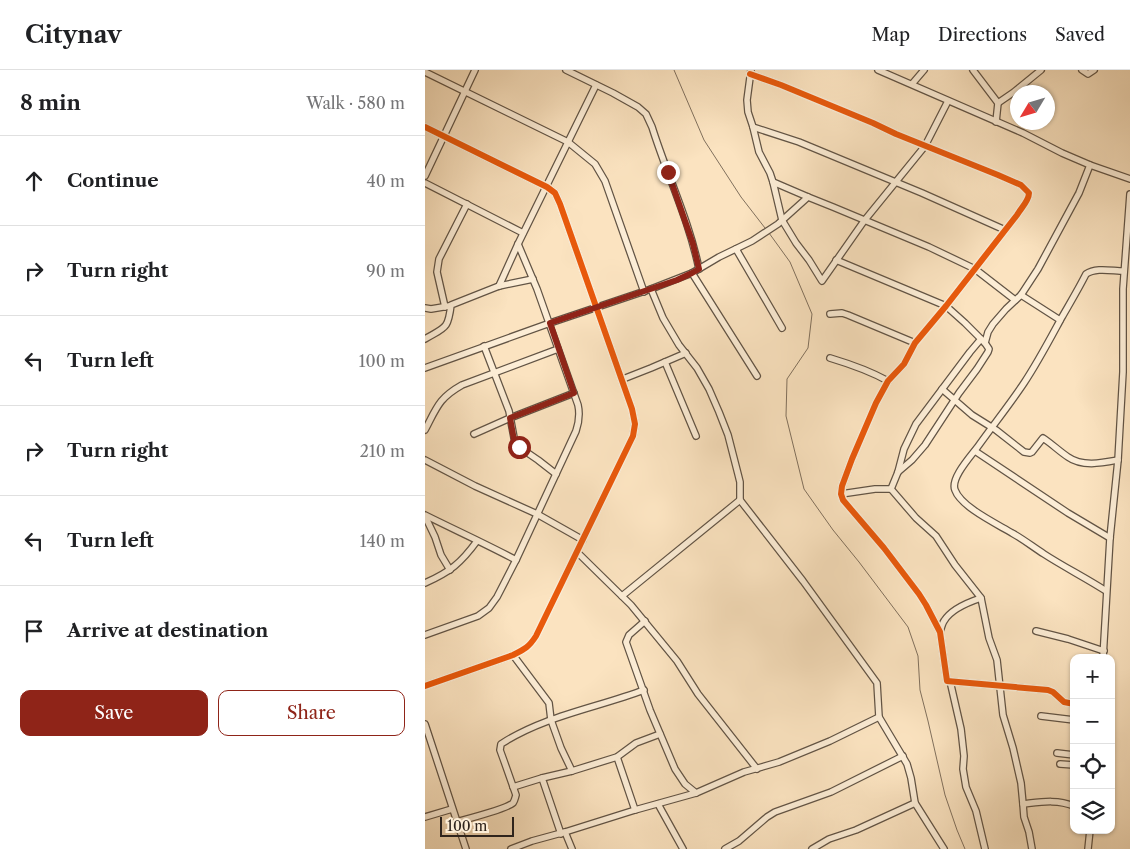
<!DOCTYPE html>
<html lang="en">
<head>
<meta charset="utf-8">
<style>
	:root { --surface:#fff; --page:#f2f2f2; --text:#202124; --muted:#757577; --line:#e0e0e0; --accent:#8f2418 }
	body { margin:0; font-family:"Libre Caslon Text",serif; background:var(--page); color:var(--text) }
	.controls { position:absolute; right:15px; bottom:15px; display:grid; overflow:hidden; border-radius:10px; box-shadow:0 1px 4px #0004 }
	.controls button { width:45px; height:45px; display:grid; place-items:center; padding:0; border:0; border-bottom:1px solid var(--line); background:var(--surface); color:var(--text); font:25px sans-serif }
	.compass { position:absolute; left:585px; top:15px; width:45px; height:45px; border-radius:50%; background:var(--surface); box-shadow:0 1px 4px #0004; rotate:232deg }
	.scale { position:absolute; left:15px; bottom:12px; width:74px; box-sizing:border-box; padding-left:5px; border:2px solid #2f241c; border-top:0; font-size:14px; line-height:18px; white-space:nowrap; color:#2f241c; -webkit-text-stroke:4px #fcedd6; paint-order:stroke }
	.stop { position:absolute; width:15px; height:15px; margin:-11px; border:4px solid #8f2418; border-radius:50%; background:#fff }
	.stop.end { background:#8f2418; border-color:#fff; box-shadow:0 1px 5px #0008 }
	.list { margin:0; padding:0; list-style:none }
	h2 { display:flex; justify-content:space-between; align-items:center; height:65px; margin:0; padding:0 20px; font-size:21px }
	h2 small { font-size:16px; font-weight:400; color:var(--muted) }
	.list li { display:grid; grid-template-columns:32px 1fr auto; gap:15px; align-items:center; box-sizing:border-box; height:90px; padding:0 20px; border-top:1px solid var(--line) }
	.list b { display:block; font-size:19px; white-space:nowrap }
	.list em { font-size:16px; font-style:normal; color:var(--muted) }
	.actions { display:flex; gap:10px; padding:15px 20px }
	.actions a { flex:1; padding:11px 0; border:1px solid var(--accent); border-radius:10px; text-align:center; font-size:18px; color:var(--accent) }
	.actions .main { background:var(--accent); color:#fff }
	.icon { flex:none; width:28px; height:28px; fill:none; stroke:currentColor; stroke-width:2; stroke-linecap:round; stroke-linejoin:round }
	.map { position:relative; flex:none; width:705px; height:779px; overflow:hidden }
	header { display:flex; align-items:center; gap:30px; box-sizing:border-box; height:70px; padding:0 25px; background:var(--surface); border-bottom:1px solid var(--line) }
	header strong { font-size:24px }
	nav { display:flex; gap:28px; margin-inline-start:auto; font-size:18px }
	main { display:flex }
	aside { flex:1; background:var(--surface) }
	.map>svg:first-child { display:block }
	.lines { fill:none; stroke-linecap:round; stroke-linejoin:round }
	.stream { stroke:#80705d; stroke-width:1 }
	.minor-casing { stroke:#625445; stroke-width:8 }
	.minor { stroke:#fcedd6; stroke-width:5.5 }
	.cycleway-casing { stroke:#fcedd6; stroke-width:9 }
	.cycleway { stroke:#e8590c; stroke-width:6 }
	.route { stroke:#8f2418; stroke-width:6 }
</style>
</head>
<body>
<header>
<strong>Citynav</strong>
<nav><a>Map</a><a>Directions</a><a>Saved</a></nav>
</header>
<main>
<aside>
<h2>8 min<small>Walk · 580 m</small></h2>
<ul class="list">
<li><svg class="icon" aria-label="ahead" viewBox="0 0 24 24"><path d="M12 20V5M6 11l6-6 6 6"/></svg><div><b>Continue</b></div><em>40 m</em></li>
<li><svg class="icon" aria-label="right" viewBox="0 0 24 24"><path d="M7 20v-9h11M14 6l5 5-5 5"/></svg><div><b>Turn right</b></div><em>90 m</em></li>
<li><svg class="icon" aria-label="left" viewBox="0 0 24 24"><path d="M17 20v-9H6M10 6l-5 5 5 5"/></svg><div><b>Turn left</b></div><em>100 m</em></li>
<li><svg class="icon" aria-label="right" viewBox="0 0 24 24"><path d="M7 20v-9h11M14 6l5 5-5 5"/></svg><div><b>Turn right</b></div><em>210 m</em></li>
<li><svg class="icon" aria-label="left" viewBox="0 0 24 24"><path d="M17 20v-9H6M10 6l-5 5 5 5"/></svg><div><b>Turn left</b></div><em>140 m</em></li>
<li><svg class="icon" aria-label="arrive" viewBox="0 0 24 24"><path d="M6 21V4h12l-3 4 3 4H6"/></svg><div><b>Arrive at destination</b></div></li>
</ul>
<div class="actions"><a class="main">Save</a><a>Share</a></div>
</aside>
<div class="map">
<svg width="705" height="779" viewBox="0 0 705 779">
	<rect width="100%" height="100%" fill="#fbe3c0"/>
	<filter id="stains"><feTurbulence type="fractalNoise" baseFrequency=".004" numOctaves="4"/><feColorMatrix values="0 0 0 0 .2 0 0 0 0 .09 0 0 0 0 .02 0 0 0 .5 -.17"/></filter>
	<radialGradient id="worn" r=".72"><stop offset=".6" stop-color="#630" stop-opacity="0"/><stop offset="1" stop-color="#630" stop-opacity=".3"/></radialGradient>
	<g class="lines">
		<!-- stream -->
		<g class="stream">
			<path d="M249,0l30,70 37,57 24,31"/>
			<path d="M344,163l21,29 22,52 -4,34 -21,31 -1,37 18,73 29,41 26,32 49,65 10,29 2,34 8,31 17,74 12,35 8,19"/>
		</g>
		<!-- minor casing -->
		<g class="minor-casing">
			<g id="minor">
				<path d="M141,0l47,23 25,14 8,7 6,13c15,48 37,93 47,142"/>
				<path d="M326,0l-4,30 1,12 5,15 46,15 123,51 83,37"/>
				<path d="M453,0l145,63 39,20 28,12 40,14"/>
				<path d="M548,0l25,33 -2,19"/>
				<path d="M657,0l6,4 6,-4"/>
				<path d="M0,2l143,70 27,22 10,17 39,111"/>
				<path d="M325,4l31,11 92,38 23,11 102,41 23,10 8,8c0,8 -8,15 -12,22l-71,91 -31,37 -11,21 -16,17 -12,22 -24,56 -10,27 -1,8 2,6 41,48 35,46 7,11 14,27 7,49 101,9 5,2 11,10 10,2"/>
				<path d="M487,14l12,-14"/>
				<path d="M573,33l16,-11 27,-22"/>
				<path d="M0,57l122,60 8,6 5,11 72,205 3,15 -2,12 -97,200c-7,11 -11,13 -23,19l-88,31"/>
				<path d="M328,57l6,25 11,21 3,9 35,15 25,10 96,40 46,22 40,31"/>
				<path d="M0,106l50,-106"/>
				<path d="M348,112l9,38 14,23 13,17 13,21 42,-60 61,-75 23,-45"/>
				<path d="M0,113l98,50"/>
				<path d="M311,179l46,79"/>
				<path d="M411,190l110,46 19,17 20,20 4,6 -1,3 -11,17 -18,24 -34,52 -13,15 -14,12"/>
				<path d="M267,203l65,103"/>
				<path d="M74,216l19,-42 78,-159"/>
				<path d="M226,219l12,29 16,27 18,23 12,21 10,23 9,23 10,39 2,8v18l63,81 74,102 2,34 28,47 4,14 4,25 29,46"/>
				<path d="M596,225l39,25"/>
				<path d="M20,237l-8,-35 2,-13 28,-55"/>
				<path d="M0,238l6,1 18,-3"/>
				<path d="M405,244l12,-1 6,2 67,28"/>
				<path d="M0,269c20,-12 23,-9 26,-34l48,-19 34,-7"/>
				<path d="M560,273l3,-11 5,-8 13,-15 15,-14 17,-26 41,-76 11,-28"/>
				<path d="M59,276l25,65 6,32 4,4 19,13 18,14"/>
				<path d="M405,288c20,6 40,13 58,23"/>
				<path d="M240,292l31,74"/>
				<path d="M0,298l125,-45 101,-34 41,-16 27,-16 33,-16 26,-17 30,-27"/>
				<path d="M198,309l28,-11 35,-15"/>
				<path d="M517,319l30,26 24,15 28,22 6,1 2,-1 11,-14c9,6 16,13 25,19 14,10 34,6 50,3"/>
				<path d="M0,360c12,-23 14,-32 37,-45l96,-36"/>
				<path d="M49,364l36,-16 64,-25"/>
				<path d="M550,381l93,62 42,25"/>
				<path d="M0,390l50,26 62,28 46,26"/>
				<path d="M466,419l7,-17 6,-23 12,-25 54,-72 11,-13"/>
				<path d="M416,424l34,-5h16l25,29 20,18 19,29 26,33 8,40 8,22 6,55 10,33 8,35 2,21"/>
				<path d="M0,445c30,15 61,29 91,45"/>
				<path d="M0,446l10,21 6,18 9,15"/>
				<path d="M152,482l54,53 46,56 21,33 59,75"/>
				<path d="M0,513c25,-11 36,-20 52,-42"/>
				<path d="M681,521c-20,-13 -42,-24 -62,-37 -11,-7 -21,-15 -32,-21 -15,-9 -51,-26 -57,-43 -5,-12 17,-35 24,-45 15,-21 31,-41 45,-62 14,-21 26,-44 38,-66 8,-14 17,-29 24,-43 10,-7 26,-3 38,-3"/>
				<path d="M197,526l118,-96"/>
				<path d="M220,551l-16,14 -3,7 24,68 25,59 10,15 11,9"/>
				<path d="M611,561l32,8 36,12"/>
				<path d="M515,562c1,-3 2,-8 4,-11 7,-12 25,-19 37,-23"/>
				<path d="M0,565l53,-19 11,-8 8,-11 19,-37 60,-129c3,-9 4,-17 2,-26l-41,-116 -19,-45"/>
				<path d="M88,585l36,48 2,17 10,28 11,23"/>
				<path d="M678,588l7,-120 8,-78 5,-88v-83l7,-95"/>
				<path d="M525,611l11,48 3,27 -1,13 3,18 10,24 9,38"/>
				<path d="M616,646l33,4"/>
				<path d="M0,654l41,125"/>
				<path d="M632,683l17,2"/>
				<path d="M192,687l18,53"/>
				<path d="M635,694l14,1"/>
				<path d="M88,717l29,-9"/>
				<path d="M233,734l25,45"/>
				<path d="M0,747l27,-8"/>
				<path d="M31,752c11,-3 50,-13 57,-19 2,-3 2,-5 3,-8l-12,-34 -4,-11 1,-6c43,-28 95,-36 143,-54"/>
				<path d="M140,762l7,17"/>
				<path d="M136,764l-19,-56 30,-7 45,-14 19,-14 24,-9"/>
				<path d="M86,779l21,-8 33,-9 70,-22 61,-17 48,-21 35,-10 51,-21 49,-24"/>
				<path d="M300,779l14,-8 28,-24 8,-5 56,-20 72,-36"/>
				<path d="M387,779l17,-10 27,-9 59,-27"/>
				<path d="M607,779l-3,-17 -5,-15 -1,-13c18,-2 34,-5 51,2"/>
				<path d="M663,779l2,-19"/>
			</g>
		</g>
		<!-- minor -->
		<use href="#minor" class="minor"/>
		<!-- cycleway casing -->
		<g class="cycleway-casing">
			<g id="cycleway">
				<path d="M325,4l31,11 92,38 23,11 102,41 23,10 8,8c0,8 -8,15 -12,22l-71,91 -31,37 -11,21 -16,17 -12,22 -24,56 -10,27 -1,8 2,6 41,48 35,46 7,11 14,27 7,49 101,9 5,2 11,10 10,2"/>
				<path d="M0,57l122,60 8,6 5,11 72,205 3,15 -2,12 -97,200c-7,11 -11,13 -23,19l-88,31"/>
			</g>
		</g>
		<!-- cycleway -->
		<use href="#cycleway" class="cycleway"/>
	</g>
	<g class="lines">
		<!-- route -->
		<path class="route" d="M94,377l-5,-7 -4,-22 64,-25 -24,-70 127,-43 15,-7 7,-4 -6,-25 -25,-72"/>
	</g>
	<rect width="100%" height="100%" filter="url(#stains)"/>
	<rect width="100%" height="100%" fill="url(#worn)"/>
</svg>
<div class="controls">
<button>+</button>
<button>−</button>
<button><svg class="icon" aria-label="locate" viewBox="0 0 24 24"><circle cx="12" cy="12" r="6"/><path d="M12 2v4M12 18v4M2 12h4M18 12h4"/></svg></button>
<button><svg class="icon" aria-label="layers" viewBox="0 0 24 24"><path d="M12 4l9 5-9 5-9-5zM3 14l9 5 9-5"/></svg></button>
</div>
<svg class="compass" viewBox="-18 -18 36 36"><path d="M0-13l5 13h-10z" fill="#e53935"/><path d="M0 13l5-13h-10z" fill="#757577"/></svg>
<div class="scale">100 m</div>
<div class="stop" style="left:94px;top:377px"></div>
<div class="stop end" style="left:243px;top:102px"></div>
</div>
</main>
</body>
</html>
